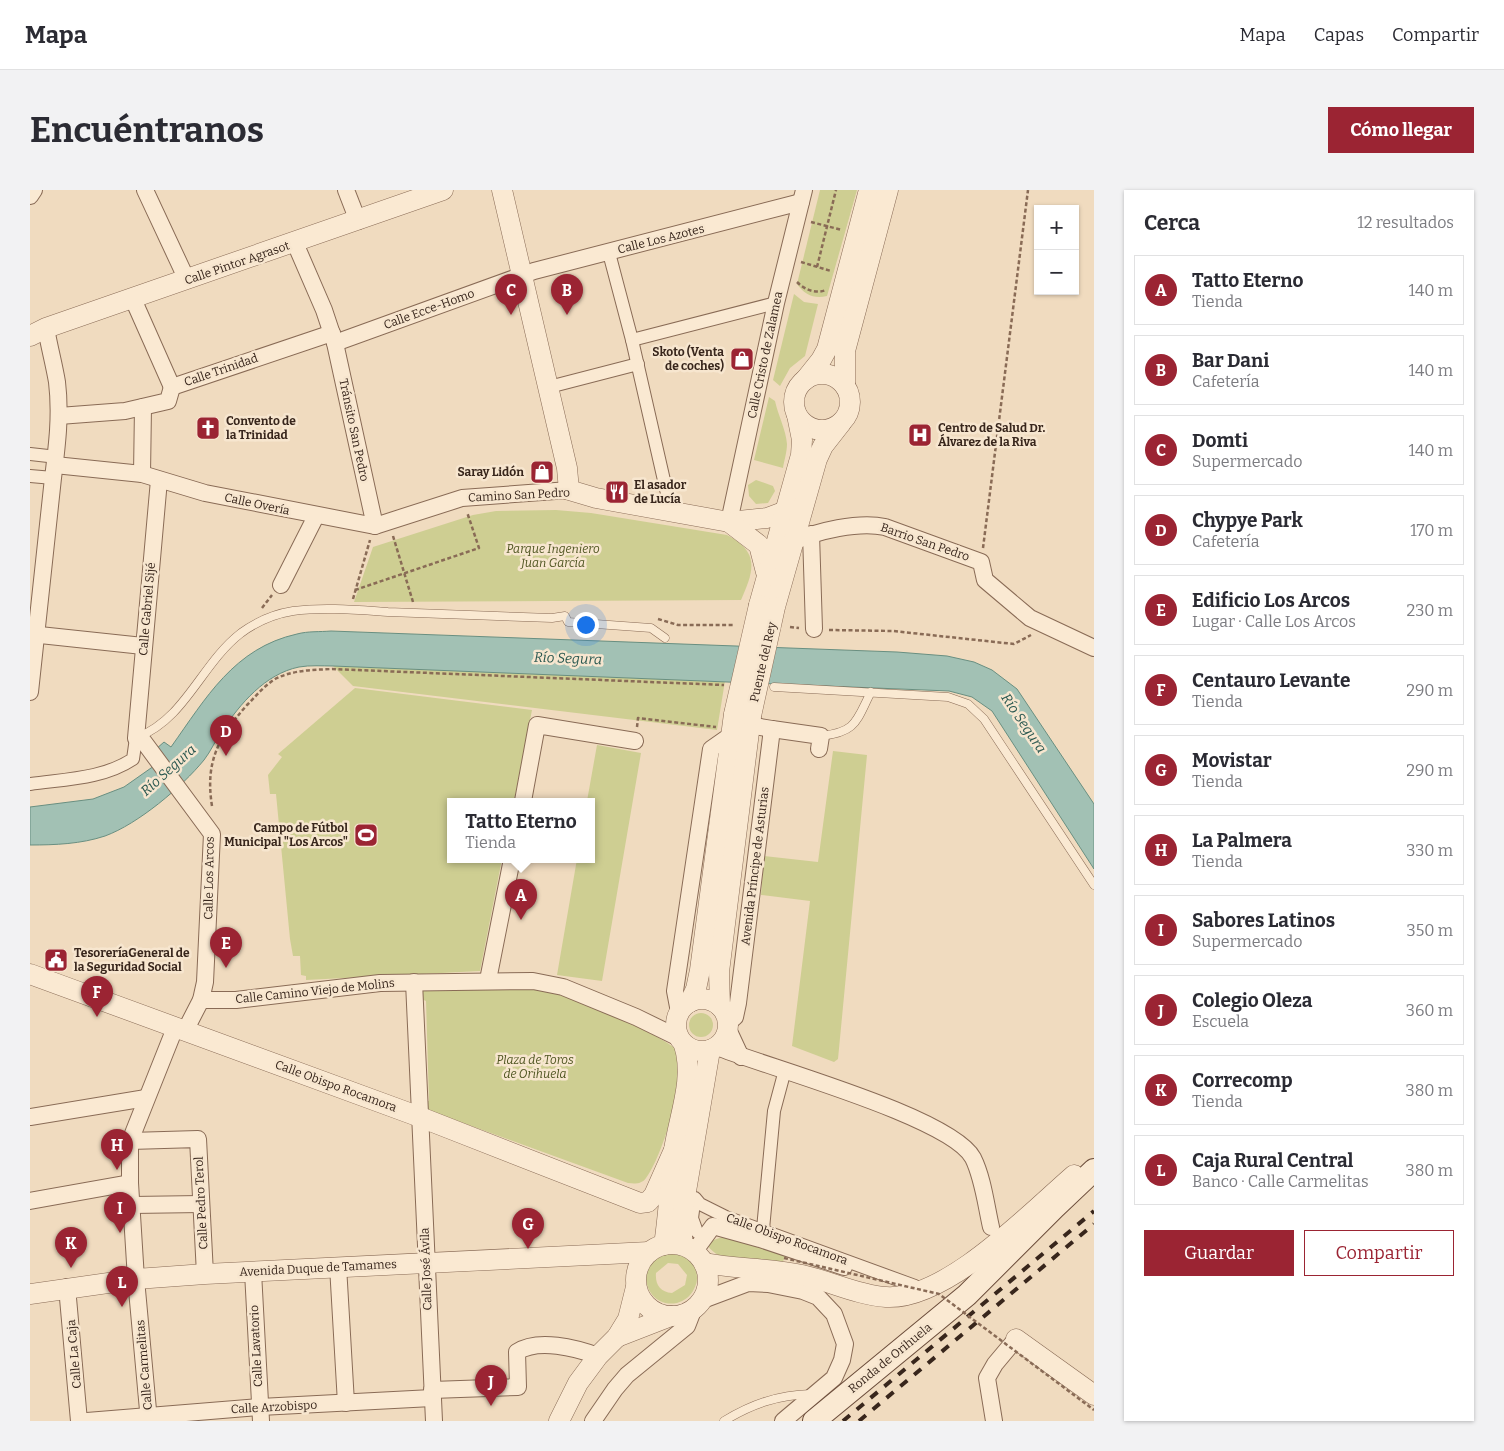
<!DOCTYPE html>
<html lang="es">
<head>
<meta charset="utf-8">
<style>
	:root { --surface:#fff; --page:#f2f2f3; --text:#2b2b33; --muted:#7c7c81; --line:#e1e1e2; --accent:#9b2433 }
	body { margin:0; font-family:Bitter,serif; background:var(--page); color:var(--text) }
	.controls { position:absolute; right:15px; top:15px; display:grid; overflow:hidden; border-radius:0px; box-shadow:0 1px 4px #0004 }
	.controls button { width:45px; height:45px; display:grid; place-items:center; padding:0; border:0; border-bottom:1px solid var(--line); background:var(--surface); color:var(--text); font:25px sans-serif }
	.you { position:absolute; left:555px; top:434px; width:18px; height:18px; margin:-12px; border:4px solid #fff; border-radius:50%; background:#1a73e8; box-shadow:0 0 0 8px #1a73e833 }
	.badge { display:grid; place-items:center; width:32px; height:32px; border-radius:50%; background:var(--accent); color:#fff; font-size:16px; font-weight:700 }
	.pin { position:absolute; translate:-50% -41px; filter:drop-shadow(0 1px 2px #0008) }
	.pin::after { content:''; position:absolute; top:26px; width:18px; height:15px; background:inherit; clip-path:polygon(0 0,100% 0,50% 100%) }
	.popup { position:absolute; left:417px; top:608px; width:148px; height:65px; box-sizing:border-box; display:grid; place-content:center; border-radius:0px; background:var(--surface); filter:drop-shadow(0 1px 4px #0005); font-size:16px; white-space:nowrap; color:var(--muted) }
	.popup b { font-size:19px; color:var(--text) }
	.popup::after { content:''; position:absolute; left:50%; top:100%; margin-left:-10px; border:10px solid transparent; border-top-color:var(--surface) }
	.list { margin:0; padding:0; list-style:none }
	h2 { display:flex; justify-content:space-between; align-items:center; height:65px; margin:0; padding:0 20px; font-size:21px }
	h2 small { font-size:16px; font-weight:400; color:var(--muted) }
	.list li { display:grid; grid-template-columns:32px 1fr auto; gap:15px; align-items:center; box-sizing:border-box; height:70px; margin:0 10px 10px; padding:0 10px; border:1px solid var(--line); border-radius:0px }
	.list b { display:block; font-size:19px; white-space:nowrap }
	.list p { margin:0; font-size:16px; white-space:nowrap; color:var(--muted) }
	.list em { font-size:16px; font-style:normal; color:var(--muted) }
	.actions { display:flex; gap:10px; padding:15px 20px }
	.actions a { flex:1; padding:11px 0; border:1px solid var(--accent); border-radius:0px; text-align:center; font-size:18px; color:var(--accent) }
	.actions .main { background:var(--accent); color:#fff }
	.map { position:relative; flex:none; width:1064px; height:1231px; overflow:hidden; border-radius:0px }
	header { display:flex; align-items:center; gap:30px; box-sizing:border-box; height:70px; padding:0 25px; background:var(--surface); border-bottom:1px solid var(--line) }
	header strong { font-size:24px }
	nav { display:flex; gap:28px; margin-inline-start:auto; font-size:18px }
	.intro { display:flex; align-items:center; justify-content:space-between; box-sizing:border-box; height:120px; padding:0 30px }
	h1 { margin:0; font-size:35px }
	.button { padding:12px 22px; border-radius:0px; background:var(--accent); color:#fff; font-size:18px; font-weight:700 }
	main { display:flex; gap:30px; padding:0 30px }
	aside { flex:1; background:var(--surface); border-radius:0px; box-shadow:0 1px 4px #0004 }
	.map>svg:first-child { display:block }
	.green { fill:#cece92; fill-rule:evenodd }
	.water { fill:#a2c1b4; stroke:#698f81 }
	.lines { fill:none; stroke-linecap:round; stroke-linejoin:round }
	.service-casing { stroke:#896b56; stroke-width:9 }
	.pedestrian-casing { stroke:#896b56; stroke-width:14 }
	.minor-casing { stroke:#896b56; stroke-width:18 }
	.tertiary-casing { stroke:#896b56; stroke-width:21 }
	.secondary-casing { stroke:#6b4c3a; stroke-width:24 }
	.path { stroke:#896b56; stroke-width:2.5; stroke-dasharray:4 2.5; stroke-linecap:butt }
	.service { stroke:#fae9d2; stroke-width:8 }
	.pedestrian { stroke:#fae9d2; stroke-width:12 }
	.minor { stroke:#fae9d2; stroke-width:16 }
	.tertiary { stroke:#fae9d2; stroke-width:20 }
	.secondary { stroke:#fae9d2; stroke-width:22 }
	.rail { stroke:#38261c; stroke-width:4; stroke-dasharray:9 9; stroke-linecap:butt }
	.tertiary-bridge-casing { stroke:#896b56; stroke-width:21; stroke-linecap:butt }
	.path-bridge { stroke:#896b56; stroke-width:2.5; stroke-dasharray:4 2.5; stroke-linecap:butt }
	.tertiary-bridge { stroke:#fae9d2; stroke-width:20 }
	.labels { text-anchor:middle; stroke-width:5; stroke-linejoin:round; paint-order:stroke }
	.street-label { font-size:12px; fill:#38261c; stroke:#f7e6cf }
	.poi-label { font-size:12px; font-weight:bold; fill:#38261c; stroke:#f7e6cf; text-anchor:start }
	.park-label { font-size:12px; font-style:italic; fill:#4f5521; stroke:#f7e6cf }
	.water-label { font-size:14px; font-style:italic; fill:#2a5850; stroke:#f7e6cf }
</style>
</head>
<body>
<header>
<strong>Mapa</strong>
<nav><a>Mapa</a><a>Capas</a><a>Compartir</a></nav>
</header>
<div class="intro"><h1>Encuéntranos</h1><a class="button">Cómo llegar</a></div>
<main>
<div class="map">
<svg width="1064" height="1231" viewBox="0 0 1064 1231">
	<rect width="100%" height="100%" fill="#f0dbbf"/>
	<!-- green -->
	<g class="green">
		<path d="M790,0h37l-30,106c-13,3 -22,-1 -30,-12z"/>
		<path d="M764,104l10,8 14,2 -13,52 -15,12 -10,18 -7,-6z"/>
		<path d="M739,207l6,4c3,14 11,29 12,43 0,8 -3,17 -4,24l-29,-8z"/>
		<path d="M726,290l17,6 2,5 -7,12 -12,1 -7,-8 -1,-11z"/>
		<path d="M526,320l35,3 136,22c33,17 27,36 14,65l-387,2 19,-55 100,-32 23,-4z"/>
		<path d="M303,476l392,15 -8,49 -364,-44z"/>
		<path d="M325,498l177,22 -18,91h-63v58h51l-22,112 -174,9v-4l-5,-1 -1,-19h-7l-3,-17 -14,-145h-6l-2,-19 14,-18 -4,-3z"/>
		<path d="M567,555l44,8 -39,228 -45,-6 20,-116h14v-58h-4z"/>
		<path d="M803,561l34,4 -29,304 -4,3 -42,-16 18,-145 -49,-6 3,-39 54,6z"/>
		<path d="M503,798c25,2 133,47 147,65 -1,13 -1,26 -3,38 -2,20 -19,72 -31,87 -4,6 -11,6 -18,5l-206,-75v-9l7,2 -3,-100 -7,-3 2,-8z"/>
		<circle cx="671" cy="835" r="12"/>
		<path d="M695,1046l61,18 -4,10c-22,-2 -60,2 -74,-18l3,-5z"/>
		<path d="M644,1062c17,5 29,20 20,37 -3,7 -10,12 -17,14 -35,7 -46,-49 -3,-51zM638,1073l10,1 9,11 -2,10 -13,8c-12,-1 -17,-9 -16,-20z"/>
	</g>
	<!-- water -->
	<path class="water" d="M301,441l566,21 50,4 27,6 18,8 25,19 77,115v65l-102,-158 -20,-14 -23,-6 -616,-25c-11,0 -23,-1 -34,1 -34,7 -59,37 -77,64 -7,10 -11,20 -18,29 -22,27 -66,64 -99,76 -24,8 -50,9 -75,9v-38l63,-8 31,-12 37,-26 -5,-12 8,-7 7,5c35,-49 63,-99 126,-113 11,-3 23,-2 34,-3z"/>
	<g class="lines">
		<!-- service casing -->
		<g class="service-casing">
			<g id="service">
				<path d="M744,497l174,10 20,7 16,15 110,166"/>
				<path d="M791,546c36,-4 35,-15 50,-44"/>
				<path d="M108,547c48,-19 63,-73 103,-104 15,-11 33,-19 52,-22 31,-4 64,-1 95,1 55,2 109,4 164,6l13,-2 3,6 83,6 14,10"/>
				<path d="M694,1231c28,-17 54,-26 87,-27"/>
			</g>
		</g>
		<!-- pedestrian casing -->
		<g class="pedestrian-casing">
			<g id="pedestrian">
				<path d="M579,63l23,87 39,171"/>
				<path d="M602,150l144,-37"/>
				<path d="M519,197l89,-23"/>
				<path d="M0,264l27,3"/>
				<path d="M0,286l23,2"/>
				<path d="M0,594c35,-5 73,-5 103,-25l3,-21"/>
				<path d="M665,1008l5,6 26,13 189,69"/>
				<path d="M664,1013l-2,15 5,14"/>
				<path d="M733,1039l11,-118 11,-41"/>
			</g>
		</g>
		<!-- minor casing -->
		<g class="minor-casing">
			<g id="minor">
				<path d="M115,0l42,90"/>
				<path d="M316,0l12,31"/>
				<path d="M0,6l4,-6"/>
				<path d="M265,53l29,67 11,33 40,183"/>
				<path d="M103,109l39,88"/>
				<path d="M305,153l199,-72 267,-69"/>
				<path d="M142,197l160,-54"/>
				<path d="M29,226l66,-5 43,-10 4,-14"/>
				<path d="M25,275l87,9 63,19 170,33 87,-28 107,-8"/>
				<path d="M112,284l1,-67"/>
				<path d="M129,290l-23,258 8,4 68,92 -7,148 -4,18 -16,31"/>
				<path d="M699,332l47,-219 28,-113"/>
				<path d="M781,344l3,95"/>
				<path d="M763,352c24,-11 66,-21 92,-15l96,35 4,18 45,38 64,30"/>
				<path d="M251,395l35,-69"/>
				<path d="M0,444l113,12"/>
				<path d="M0,502l23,-214c4,-32 8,-63 4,-96 -3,-18 -8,-36 -11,-54"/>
				<path d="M742,539l49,7 -2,13"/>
				<path d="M493,611l14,-76 98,16"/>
				<path d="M458,790l24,-121"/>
				<path d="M384,792l20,439"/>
				<path d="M171,810h35l144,-17 153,-2 30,6 73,30 43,21"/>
				<path d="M649,822l-4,-21 36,-242 20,-14"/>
				<path d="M698,833l7,-6 3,-14 34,-274 -23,-4"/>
				<path d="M698,839l13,28"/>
				<path d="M687,857c49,20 234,70 256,111 10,20 13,47 18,69"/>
				<path d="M0,927l116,-19"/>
				<path d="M100,951l68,-2 7,135"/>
				<path d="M0,1011l100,-18"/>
				<path d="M102,1015l69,-1"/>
				<path d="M664,1062l19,-26 47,13 84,28"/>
				<path d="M308,1076l8,137"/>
				<path d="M223,1082l8,149"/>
				<path d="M37,1097l12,134"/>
				<path d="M670,1111l48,-18 20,1 35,7 15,6 16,17 11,30 -3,16 -8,18 -51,43"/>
				<path d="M402,1200l86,-3 -1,-35c21,-14 59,-4 81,4"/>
				<path d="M57,1231l173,-14 172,-9"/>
				<path d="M119,1231l-13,-142 -6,-96v-42l45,-113"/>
				<path d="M563,1231l22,-32 12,-14 60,-49 7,-18"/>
				<path d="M964,1231l-7,-43 8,-14 21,-25"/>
			</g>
		</g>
		<!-- tertiary casing -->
		<g class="tertiary-casing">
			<g id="tertiary">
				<path d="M472,0l65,278 2,22 27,8 133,24 38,-4 16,-6"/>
				<path d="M0,146l16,-8 397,-138"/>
				<circle cx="792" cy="212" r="28"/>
				<path d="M775,190l16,-20 6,-11 42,-159"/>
				<path d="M815,196v-35l43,-161"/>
				<path d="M699,332l30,23 7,27"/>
				<path d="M729,415l42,-150 1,-15 -5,-25"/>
				<path d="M745,417l42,-148 6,-13 18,-23"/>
				<path d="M0,784l390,143 220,86 8,-1 6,-7 20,-45"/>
				<circle cx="672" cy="835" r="26"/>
				<path d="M660,812l6,-13 4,-19 34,-256"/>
				<path d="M690,816l-1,-34 32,-256"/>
				<circle cx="642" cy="1090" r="36"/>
				<path d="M634,1055c5,-32 6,-64 10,-95 5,-34 21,-72 10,-105"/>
				<path d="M652,1055v-26l3,-22 25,-147"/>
				<path d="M674,1073c32,6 65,5 98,12 28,6 55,20 84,22 60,4 145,-85 188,-122"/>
				<path d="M0,1104l106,-15 69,-5 444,-22"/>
				<path d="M587,1147l54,-21"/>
				<path d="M986,1149l78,56"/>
				<path d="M529,1231l19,-38 20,-27 19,-19 11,-18 8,-32"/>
			</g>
		</g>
		<!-- secondary casing -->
		<g class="secondary-casing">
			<path id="secondary" d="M784,1231l153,-126 88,-88 39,-37"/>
		</g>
		<!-- path -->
		<g class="path">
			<path d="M781,32l31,8"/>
			<path d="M771,72l30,9"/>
			<path d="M787,77l19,-77"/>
			<path d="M767,92c8,8 19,12 29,8"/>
			<path d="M363,346l20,66"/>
			<path d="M953,358l45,-358"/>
			<path d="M325,400l124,-42 -12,-36"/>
			<path d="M323,409l17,-59"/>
			<path d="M232,418l10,-13"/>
			<path d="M628,429l20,6h55"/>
			<path d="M760,437l9,1"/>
			<path d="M799,440l64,1 121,13 17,-9"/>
			<path d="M607,537l1,-9 78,9"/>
			<path d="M182,616c-7,-44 6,-68 35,-101 9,-9 17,-19 28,-26 18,-9 37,-9 57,-10l392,16"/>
		</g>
		<!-- service -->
		<use href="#service" class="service"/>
		<!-- pedestrian -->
		<use href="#pedestrian" class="pedestrian"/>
		<!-- minor -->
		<use href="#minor" class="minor"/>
		<!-- tertiary -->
		<use href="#tertiary" class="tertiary"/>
		<!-- secondary -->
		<use href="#secondary" class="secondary"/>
		<!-- rail -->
		<g class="rail">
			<path d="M813,1231l251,-210"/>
			<path d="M829,1231l235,-197"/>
		</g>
		<!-- tertiary-bridge casing -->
		<g class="tertiary-bridge-casing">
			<g id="tertiary-bridge">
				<path d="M704,524l25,-109"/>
				<path d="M721,526l24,-109"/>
			</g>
		</g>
		<!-- path-bridge -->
		<path class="path-bridge" d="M754,1068l155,36 155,116"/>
		<!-- tertiary-bridge -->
		<use href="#tertiary-bridge" class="tertiary-bridge"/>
	</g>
	<!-- icons -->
	<defs>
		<g id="shop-square" transform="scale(1.25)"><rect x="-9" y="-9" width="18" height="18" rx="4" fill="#9b2433" stroke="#f7e6cf"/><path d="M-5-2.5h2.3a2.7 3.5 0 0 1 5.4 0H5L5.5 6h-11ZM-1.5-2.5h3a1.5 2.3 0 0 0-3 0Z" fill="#fff"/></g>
		<g id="church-square" transform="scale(1.25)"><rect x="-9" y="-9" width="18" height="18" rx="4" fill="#9b2433" stroke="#f7e6cf"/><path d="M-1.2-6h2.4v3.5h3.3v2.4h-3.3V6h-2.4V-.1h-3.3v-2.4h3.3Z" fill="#fff"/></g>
		<g id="hospital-square" transform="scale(1.25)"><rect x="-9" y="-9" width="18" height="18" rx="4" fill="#9b2433" stroke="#f7e6cf"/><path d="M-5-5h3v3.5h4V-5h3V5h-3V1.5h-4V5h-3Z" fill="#fff"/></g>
		<g id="restaurant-square" transform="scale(1.25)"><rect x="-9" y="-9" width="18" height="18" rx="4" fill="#9b2433" stroke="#f7e6cf"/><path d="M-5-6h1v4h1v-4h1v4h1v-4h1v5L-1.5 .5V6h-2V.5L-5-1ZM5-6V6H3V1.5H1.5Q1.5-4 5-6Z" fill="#fff"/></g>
		<g id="stadium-square" transform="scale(1.25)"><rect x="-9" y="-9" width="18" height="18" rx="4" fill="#9b2433" stroke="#f7e6cf"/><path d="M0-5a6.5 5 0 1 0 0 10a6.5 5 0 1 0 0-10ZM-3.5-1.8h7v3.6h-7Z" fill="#fff"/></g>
		<g id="civic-square" transform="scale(1.25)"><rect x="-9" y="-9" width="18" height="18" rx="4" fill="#9b2433" stroke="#f7e6cf"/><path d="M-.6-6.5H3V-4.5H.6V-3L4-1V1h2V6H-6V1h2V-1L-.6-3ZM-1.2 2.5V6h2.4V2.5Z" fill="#fff"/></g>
	</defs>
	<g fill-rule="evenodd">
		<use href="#shop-square" x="712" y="169"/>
		<use href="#church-square" x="178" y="238"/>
		<use href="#hospital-square" x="890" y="245"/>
		<use href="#shop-square" x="512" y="282"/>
		<use href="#restaurant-square" x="587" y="302"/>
		<use href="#stadium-square" x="336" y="645"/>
		<use href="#civic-square" x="26" y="770"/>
	</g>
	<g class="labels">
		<!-- street labels -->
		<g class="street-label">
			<text transform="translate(631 49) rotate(-14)" y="4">Calle Los Azotes</text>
			<text transform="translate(207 73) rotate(-19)" y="4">Calle Pintor Agrasot</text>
			<text transform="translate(399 119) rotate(-20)" y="4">Calle Ecce-Homo</text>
			<text transform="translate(735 165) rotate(-78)" y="4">Calle Cristo de Zalamea</text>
			<text transform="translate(191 180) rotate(-19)" y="4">Calle Trinidad</text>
			<text transform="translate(324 240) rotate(78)" y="4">Tránsito San Pedro</text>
			<text transform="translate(489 305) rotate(-3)" y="4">Camino San Pedro</text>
			<text transform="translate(227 314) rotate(12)" y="4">Calle Overía</text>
			<text transform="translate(895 352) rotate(19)" y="4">Barrio San Pedro</text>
			<text transform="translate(117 419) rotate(-85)" y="4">Calle Gabriel Sijé</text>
			<text transform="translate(733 472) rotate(-77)" y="4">Puente del Rey</text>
			<text transform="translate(725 676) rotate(-83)" y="4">Avenida Príncipe de Asturias</text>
			<text transform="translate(179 688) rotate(-89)" y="4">Calle Los Arcos</text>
			<text transform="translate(285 801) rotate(-6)" y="4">Calle Camino Viejo de Molins</text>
			<text transform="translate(306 896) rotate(20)" y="4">Calle Obispo Rocamora</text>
			<text transform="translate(171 1013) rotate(-93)" y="4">Calle Pedro Terol</text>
			<text transform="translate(757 1049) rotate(20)" y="4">Calle Obispo Rocamora</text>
			<text transform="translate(288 1078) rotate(-3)" y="4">Avenida Duque de Tamames</text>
			<text transform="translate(396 1079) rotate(-92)" y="4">Calle José Ávila</text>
			<text transform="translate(226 1156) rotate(-93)" y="4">Calle Lavatorio</text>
			<text transform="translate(44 1164) rotate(-95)" y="4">Calle La Caja</text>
			<text transform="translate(860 1168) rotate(-39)" y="4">Ronda de Orihuela</text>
			<text transform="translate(114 1175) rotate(-95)" y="4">Calle Carmelitas</text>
			<text transform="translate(244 1217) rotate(-3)" y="4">Calle Arzobispo</text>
		</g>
		<!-- poi labels -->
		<g class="poi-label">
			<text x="694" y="166" text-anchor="end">Skoto (Venta<tspan x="694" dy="14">de coches)</tspan></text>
			<text x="196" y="235">Convento de<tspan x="196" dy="14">la Trinidad</tspan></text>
			<text x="908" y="242">Centro de Salud Dr.<tspan x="908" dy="14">Álvarez de la Riva</tspan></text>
			<text x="494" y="286" text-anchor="end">Saray Lidón</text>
			<text x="604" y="299">El asador<tspan x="604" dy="14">de Lucía</tspan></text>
			<text x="318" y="642" text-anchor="end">Campo de Fútbol<tspan x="318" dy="14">Municipal "Los Arcos"</tspan></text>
			<text x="44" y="767">TesoreríaGeneral de<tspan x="44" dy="14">la Seguridad Social</tspan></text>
		</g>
		<!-- park labels -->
		<g class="park-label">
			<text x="523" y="363">Parque Ingeniero<tspan x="523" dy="14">Juan García</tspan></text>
			<text x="505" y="874">Plaza de Toros<tspan x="505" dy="14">de Orihuela</tspan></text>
		</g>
		<!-- water labels -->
		<g class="water-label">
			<text transform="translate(538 468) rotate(2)" y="5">Río Segura</text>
			<text transform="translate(994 533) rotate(56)" y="5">Río Segura</text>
			<text transform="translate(138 580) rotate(-42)" y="5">Río Segura</text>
		</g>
	</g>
</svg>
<div class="controls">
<button>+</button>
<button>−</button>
</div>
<div class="you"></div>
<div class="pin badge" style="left:491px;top:730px">A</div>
<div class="popup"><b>Tatto Eterno</b>Tienda</div>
<div class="pin badge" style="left:537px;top:125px">B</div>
<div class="pin badge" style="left:481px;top:125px">C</div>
<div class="pin badge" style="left:196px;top:566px">D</div>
<div class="pin badge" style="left:196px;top:778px">E</div>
<div class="pin badge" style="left:67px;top:827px">F</div>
<div class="pin badge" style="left:498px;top:1059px">G</div>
<div class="pin badge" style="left:87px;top:980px">H</div>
<div class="pin badge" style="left:90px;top:1043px">I</div>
<div class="pin badge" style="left:461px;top:1216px">J</div>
<div class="pin badge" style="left:41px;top:1078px">K</div>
<div class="pin badge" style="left:92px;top:1117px">L</div>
</div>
<aside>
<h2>Cerca<small>12 resultados</small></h2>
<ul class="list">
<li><span class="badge">A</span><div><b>Tatto Eterno</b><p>Tienda</p></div><em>140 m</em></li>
<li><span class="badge">B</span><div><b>Bar Dani</b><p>Cafetería</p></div><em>140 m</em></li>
<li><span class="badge">C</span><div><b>Domti</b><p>Supermercado</p></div><em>140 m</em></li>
<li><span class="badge">D</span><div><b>Chypye Park</b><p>Cafetería</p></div><em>170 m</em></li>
<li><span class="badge">E</span><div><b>Edificio Los Arcos</b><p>Lugar · Calle Los Arcos</p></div><em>230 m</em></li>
<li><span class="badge">F</span><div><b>Centauro Levante</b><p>Tienda</p></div><em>290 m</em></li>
<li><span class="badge">G</span><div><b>Movistar</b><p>Tienda</p></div><em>290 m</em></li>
<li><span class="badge">H</span><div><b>La Palmera</b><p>Tienda</p></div><em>330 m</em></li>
<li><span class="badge">I</span><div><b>Sabores Latinos</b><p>Supermercado</p></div><em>350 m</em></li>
<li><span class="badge">J</span><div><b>Colegio Oleza</b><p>Escuela</p></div><em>360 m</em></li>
<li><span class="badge">K</span><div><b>Correcomp</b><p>Tienda</p></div><em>380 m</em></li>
<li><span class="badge">L</span><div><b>Caja Rural Central</b><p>Banco · Calle Carmelitas</p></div><em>380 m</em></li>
</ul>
<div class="actions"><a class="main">Guardar</a><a>Compartir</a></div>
</aside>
</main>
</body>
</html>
